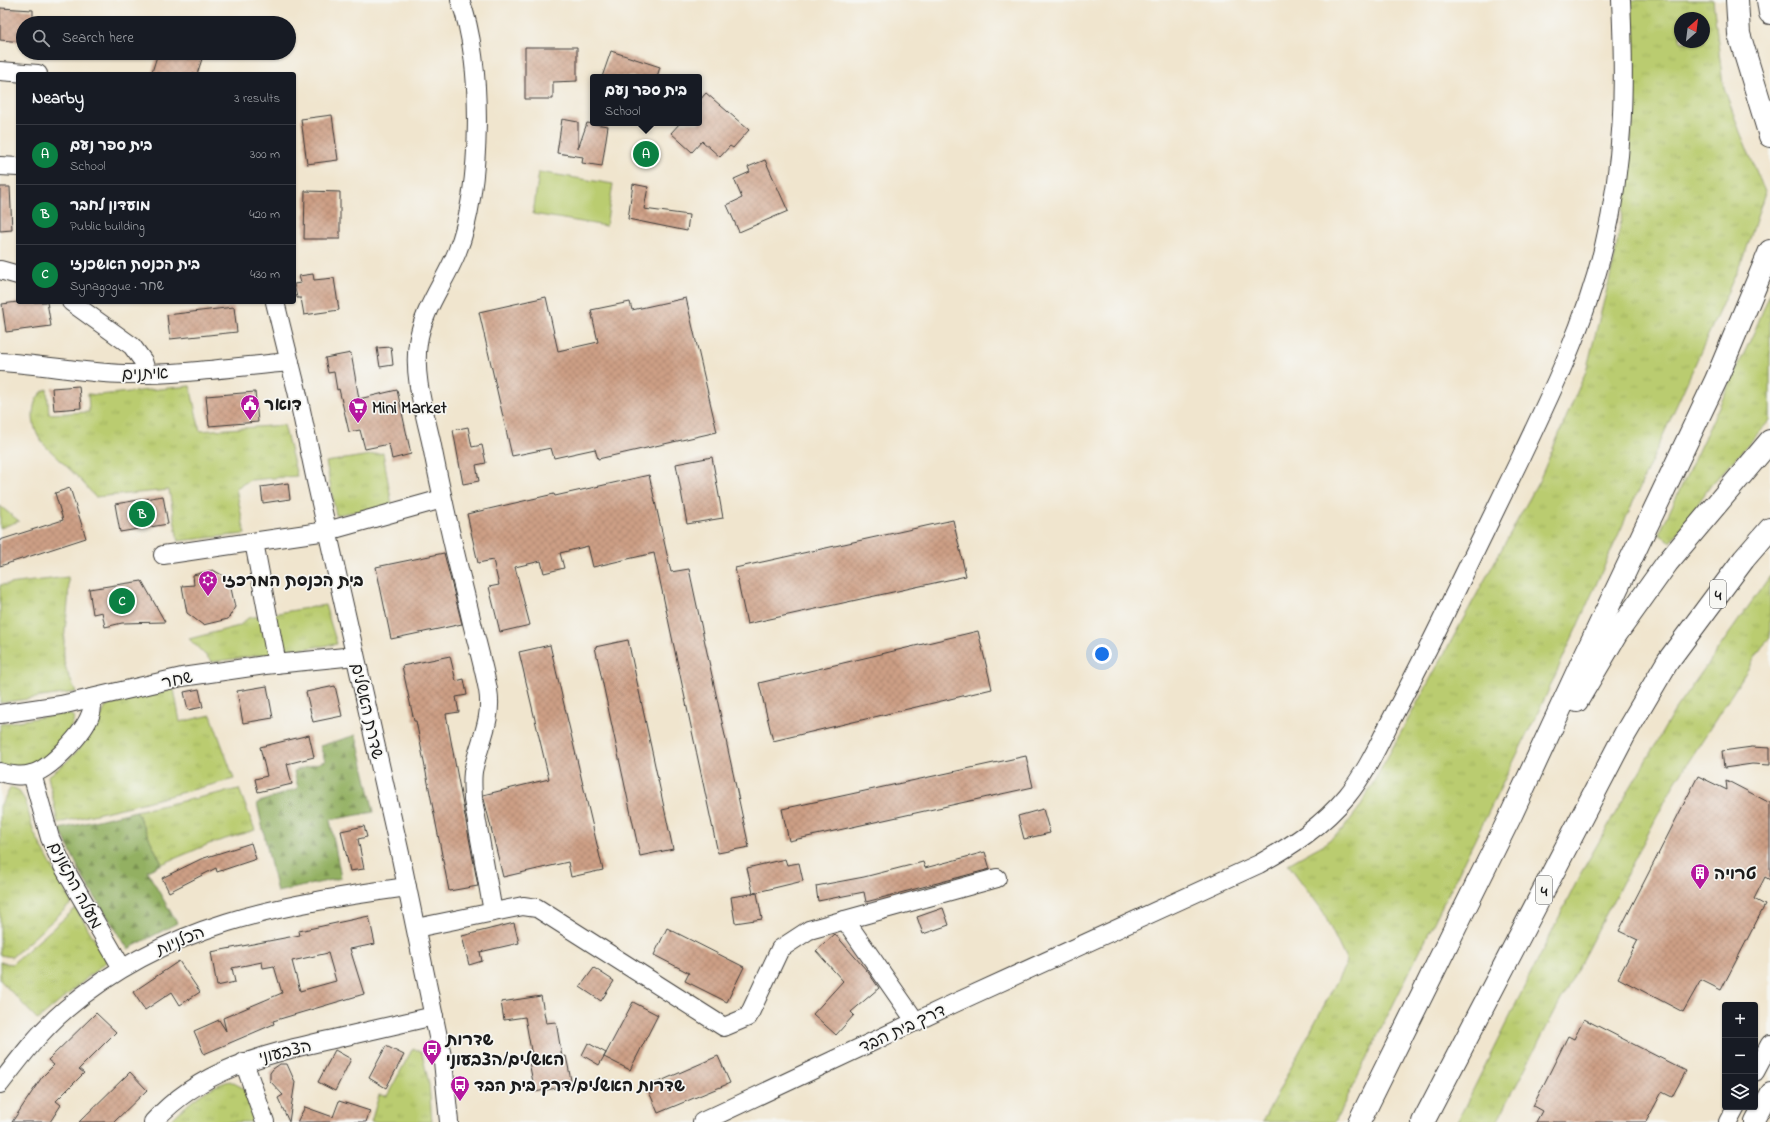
<!DOCTYPE html>
<html lang="en">
<head>
<meta charset="utf-8">
<style>
	:root { --surface:#171b24; --page:#20242c; --text:#f1f3f6; --muted:#9ea1a6; --line:#363941; --accent:#0b8043 }
	body { margin:0; font-family:"Indie Flower","Playpen Sans Hebrew",sans-serif; background:var(--page); color:var(--text) }
	.controls { position:absolute; right:12px; bottom:12px; display:grid; overflow:hidden; border-radius:4px; box-shadow:0 1px 3px #0004 }
	.controls button { width:36px; height:36px; display:grid; place-items:center; padding:0; border:0; border-bottom:1px solid var(--line); background:var(--surface); color:var(--text); font:20px sans-serif }
	.compass { position:absolute; left:1674px; top:12px; width:36px; height:36px; border-radius:50%; background:var(--surface); box-shadow:0 1px 3px #0004; rotate:28deg }
	.you { position:absolute; left:1102px; top:654px; width:14px; height:14px; margin:-10px; border:3px solid #fff; border-radius:50%; background:#1a73e8; box-shadow:0 0 0 6px #1a73e833 }
	.badge { display:grid; place-items:center; width:26px; height:26px; border-radius:50%; background:var(--accent); color:#fff; font-size:13px; font-weight:700 }
	.pin { position:absolute; translate:-50% -50%; border:2px solid #fff; box-shadow:0 1px 4px #0006 }
	.popup { position:absolute; left:590px; top:74px; width:112px; height:52px; box-sizing:border-box; display:grid; place-content:center; border-radius:4px; background:var(--surface); filter:drop-shadow(0 1px 3px #0005); font-size:13px; white-space:nowrap; color:var(--muted) }
	.popup b { font-size:15px; color:var(--text) }
	.popup::after { content:''; position:absolute; left:50%; top:100%; margin-left:-8px; border:8px solid transparent; border-top-color:var(--surface) }
	.list { margin:0; padding:0; list-style:none }
	h2 { display:flex; justify-content:space-between; align-items:center; height:52px; margin:0; padding:0 16px; font-size:17px }
	h2 small { font-size:13px; font-weight:400; color:var(--muted) }
	.list li { display:grid; grid-template-columns:26px 1fr auto; gap:12px; align-items:center; box-sizing:border-box; height:60px; padding:0 16px; border-top:1px solid var(--line) }
	.list b { display:block; font-size:15px; white-space:nowrap }
	.list p { margin:0; font-size:13px; white-space:nowrap; color:var(--muted) }
	.list em { font-size:13px; font-style:normal; color:var(--muted) }
	.icon { flex:none; width:22px; height:22px; fill:none; stroke:currentColor; stroke-width:2; stroke-linecap:round; stroke-linejoin:round }
	.map { position:relative; flex:none; width:1770px; height:1122px; overflow:hidden }
	.search { position:absolute; background:var(--surface); box-shadow:0 1px 3px #0004; left:16px; top:16px; width:280px; height:44px; display:flex; align-items:center; gap:10px; box-sizing:border-box; padding:0 14px; border-radius:22px; color:var(--muted); font-size:15px }
	.panel { position:absolute; background:var(--surface); box-shadow:0 1px 3px #0004; left:16px; top:72px; width:280px; height:232px; border-radius:4px }
	.map>svg:first-child { display:block }
	.grass { fill:url(#grass-tufts); stroke:#6b7446; fill-rule:evenodd }
	.forest { fill:url(#forest-firs); stroke:#58663f }
	.garden { fill:#bacc6f; stroke:#6b7446 }
	.building { fill:url(#building-cross-hatch); fill-rule:evenodd }
	.lines { fill:none; stroke-linecap:round; stroke-linejoin:round }
	.minor-casing { stroke:#3c3a37; stroke-width:20 }
	.major-casing { stroke:#3c3a37; stroke-width:24 }
	.highway-casing { stroke:#3c3a37; stroke-width:24 }
	.minor { stroke:#fff; stroke-width:18 }
	.major { stroke:#fff; stroke-width:22 }
	.highway { stroke:#fff; stroke-width:22 }
	.labels { text-anchor:middle; stroke-width:3.5; stroke-linejoin:round; paint-order:stroke }
	.shield { fill:#f6f6f2; stroke:#5d5d5c; stroke-width:1 }
	.shield-label { font-size:16px; font-weight:bold; fill:#1c1c1c }
	.street-label { font-size:17px; fill:#1c1c1c; stroke:#f6f6f2 }
	.poi-label { font-size:17px; font-weight:bold; fill:#1c1c1c; stroke:#f6f6f2; text-anchor:start }
</style>
</head>
<body>
<div class="map">
<svg width="1770" height="1122" viewBox="0 0 1770 1122">
	<defs>
		<pattern id="grass-tufts" width="24" height="20" patternUnits="userSpaceOnUse"><rect width="24" height="20" fill="#bacc6f"/><path d="M3 7l-1-3M5 7V3M7 7l1-3M15 17l-1-3M17 17v-4M19 17l1-3" fill="none" stroke="#9faf60"/></pattern>
		<pattern id="forest-firs" width="22" height="20" patternUnits="userSpaceOnUse"><rect width="22" height="20" fill="#93b062"/><path d="M5 1l3.5 6h-7zM16 11l3.5 6h-7z" fill="#778e50"/></pattern>
		<pattern id="building-cross-hatch" width="8" height="8" patternUnits="userSpaceOnUse"><rect width="8" height="8" fill="#cd9f85"/><path d="M0 0l8 8M0 8l8-8" fill="none" stroke="#af8872"/></pattern>
	</defs>
	<rect width="100%" height="100%" fill="#f6f6f2"/>
	<filter id="ink" filterUnits="userSpaceOnUse"><feTurbulence type="fractalNoise" baseFrequency=".025" numOctaves="2"/><feDisplacementMap in="SourceGraphic" scale="8" xChannelSelector="R" yChannelSelector="G"/><feConvolveMatrix kernelMatrix="1 2 1 2 8 2 1 2 1" color-interpolation-filters="sRGB"/></filter>
	<filter id="wash" filterUnits="userSpaceOnUse"><feTurbulence type="fractalNoise" baseFrequency=".012" numOctaves="4" result="noise"/><feDisplacementMap in="SourceGraphic" scale="16" xChannelSelector="R" yChannelSelector="G"/><feGaussianBlur stdDeviation="0.9" result="paint"/><feColorMatrix in="noise" values="0 0 0 0 0 0 0 0 0 0 0 0 0 0 0 0 0 1.4 0 .05"/><feComposite in="paint" operator="in"/></filter>
	<g filter="url(#wash)">
		<rect width="100%" height="100%" fill="#f0e5ce"/>
		<!-- grass -->
		<g class="grass">
			<path d="M1631,0h82l10,85 17,47 25,60 -19,59 -201,447 -210,424h-73l85,-160 -25,-52 -34,-46 36,-20 19,-15 17,-22 179,-326 47,-110 28,-110 13,-75 5,-64zM1680,18h24v24h-24z"/>
			<path d="M1770,293v127l-59,65 -40,57 -12,-8 96,-204z"/>
			<path d="M190,386l10,45 84,-6 13,51 -47,4 -14,8 9,46 -67,7 -9,-51 -74,7c-10,-13 -22,-25 -34,-36 -6,-7 -15,-13 -20,-20 -11,-15 -12,-44 6,-52l2,25 40,-2 -1,-18 11,1z"/>
			<path d="M383,453l9,52 -56,10 -10,-53z"/>
			<path d="M0,506l19,15 -19,7z"/>
			<path d="M1770,576v62l-8,9 -89,139 -176,336h-40l125,-251 93,-161z"/>
			<path d="M68,577c3,28 -6,55 -4,83 1,10 8,22 12,32l-76,11v-118z"/>
			<path d="M325,605l12,39 -125,18 -23,-23 50,-13 9,-8z"/>
			<path d="M174,689l6,33 31,-7 23,64 -100,26 -76,18 -10,-47c26,-17 46,-42 58,-70z"/>
			<path d="M67,713l7,4c-2,19 -30,47 -49,51 -8,1 -17,-1 -25,-2v-42z"/>
			<path d="M11,787l7,3 7,10 9,33 38,70 -60,54 -12,-2v-149z"/>
			<path d="M239,789l16,41 -46,14 -47,20 -26,-53z"/>
			<path d="M76,908l31,53 -69,59 -38,-40v-18l12,2z"/>
			<path d="M413,1048l9,5 7,31 3,38h-61l8,-27 8,1z"/>
			<path d="M230,1081l13,7 13,34h-87c16,-16 38,-36 61,-41z"/>
		</g>
		<!-- forest -->
		<g class="forest">
			<path d="M356,735l18,77 -44,8 11,58 -64,14 -20,-89 41,-15 -4,-17 31,-10 -5,-15z"/>
			<path d="M136,811l26,53 -15,7 30,52 -49,26 -45,-71 -23,-49z"/>
		</g>
		<!-- garden -->
		<path class="garden" d="M539,172l74,12 -7,42 -73,-12z"/>
		<g id="blocks">
			<!-- building -->
			<g class="building">
				<path d="M0,8l33,2v13h-10v19l-23,-2z"/>
				<path d="M525,47h52v34l-24,1v17h-28z"/>
				<path d="M611,51l49,16 -3,10h-55z"/>
				<path d="M158,53h46l-7,21h-37l-8,-2z"/>
				<path d="M706,93l43,37 -16,18 -3,-2 -10,11 -18,-16 -10,11 -21,-19 9,-10h19v-22z"/>
				<path d="M332,115l6,45 -31,4 -6,-45z"/>
				<path d="M562,119l16,3v27l9,-26 21,3 -6,40 -20,-3 1,-6 -26,-4z"/>
				<path d="M765,160l23,51 -49,21 -12,-27 15,-7 -8,-19 16,-7 -2,-5z"/>
				<path d="M633,184l15,3 -4,22 45,6 -2,16 -59,-12z"/>
				<path d="M0,187h10l2,43 -12,1z"/>
				<path d="M305,191l35,1v47h-36z"/>
				<path d="M313,274l1,6 20,-2 5,32 -35,5 -3,-17h-4l-3,-14 7,-1 -2,-7z"/>
				<path d="M546,297l12,54 40,-9 -7,-32 39,-8 2,8 54,-12 31,134 -119,27 -3,-10 -41,9 -3,-10 -39,8 -33,-144z"/>
				<path d="M18,302h29l4,24 -45,6 -4,-28z"/>
				<path d="M234,307l3,25 -67,7 -3,-24z"/>
				<path d="M391,347l2,18 -13,2 -3,-19z"/>
				<path d="M351,353l8,46 38,-9 14,64 -19,5 -3,-15 -24,5 -5,-19 -11,2 -10,-43 -2,1 -3,-18 -6,1 -3,-15z"/>
				<path d="M79,386l2,22 -27,2 -2,-22z"/>
				<path d="M255,392l3,30 -49,4 -3,-30z"/>
				<path d="M468,427l4,20 10,-2 4,18 -10,2 3,16 -16,3 -10,-54z"/>
				<path d="M712,457l11,61 -36,6 -11,-60z"/>
				<path d="M649,475l22,97 18,-3 60,278 -31,6 -64,-300 -61,14 -5,-21 -28,7 4,15 -20,5 -3,-12 -26,6 15,58 -30,7 -11,-45 10,-2 -6,-25 -15,3 -11,-49 87,-20 1,2z"/>
				<path d="M288,483l2,16 -27,4 -2,-16z"/>
				<path d="M70,488l16,50 -86,28v-26l63,-20 -8,-27z"/>
				<path d="M163,496l5,28 -48,8 -5,-28z"/>
				<path d="M953,520l13,56 -219,48 -12,-56z"/>
				<path d="M444,553l18,71 -71,15 -15,-72z"/>
				<path d="M213,570l16,9 6,28 -7,12 -25,6 -16,-12 -5,-27 12,-1 -1,-10z"/>
				<path d="M142,581l23,41 -43,1 -17,4 -3,-15 -9,2 -4,-25z"/>
				<path d="M978,631l14,58 -219,52 -14,-58z"/>
				<path d="M628,640l45,209 -33,7 -45,-209z"/>
				<path d="M550,645l53,225 -32,7 -3,-15 -65,15 -20,-82 66,-16 -30,-127z"/>
				<path d="M450,656l6,25 8,-2 3,16 -11,2 3,15 -13,2 32,172 -29,5 -33,-170h-2l-12,-55z"/>
				<path d="M267,686l6,32 -30,5 -6,-32z"/>
				<path d="M335,686l7,30 -29,6 -7,-30z"/>
				<path d="M199,689l4,18 -15,3 -4,-18z"/>
				<path d="M309,735l5,22 -27,7 5,20 -34,8 -3,-13 12,-3 -7,-29z"/>
				<path d="M1752,747l18,1v17l-18,-1 -28,4 -2,-17z"/>
				<path d="M1026,756l7,31 -244,54 -7,-32z"/>
				<path d="M1698,776l29,14 -1,-10 44,23v77l-5,-3 -11,22 11,6 -44,85 -20,-10 -18,32 -65,-34 20,-38 -19,-9z"/>
				<path d="M1043,809l7,24 -26,6 -6,-23z"/>
				<path d="M364,826l3,11 -9,2 6,30 -14,2 -9,-40z"/>
				<path d="M251,843l5,16 -39,13 -1,-4 -47,24 -7,-14 39,-19z"/>
				<path d="M985,852l5,17 -124,33 -2,-10 -46,9 -2,-15 48,-9 59,-15 2,6z"/>
				<path d="M785,859l2,6 12,-2 4,18 -50,12 -6,-25z"/>
				<path d="M757,893l5,26 -27,4 -4,-26z"/>
				<path d="M943,908l6,17 -26,9 -6,-17z"/>
				<path d="M369,916l6,28 -25,5 14,45 -91,27 1,3 -70,30 -10,-23 25,-11 7,11 -3,-13 59,-25 -8,-27 -11,2 -1,-6 -30,6 3,14 -18,4 -6,-34 89,-17 -1,-4zM328,953l8,28 -36,10 -8,-30z"/>
				<path d="M514,923l5,20 -39,9 2,9 -13,4 -7,-29z"/>
				<path d="M667,928l77,39 -17,35 -42,-21 4,-8 -35,-18z"/>
				<path d="M835,934l33,38 11,16 -28,24 3,3 -18,20 -23,-21 30,-33 -27,-30z"/>
				<path d="M179,961l21,31 -20,13 -8,-13 -27,18 -12,-18z"/>
				<path d="M594,968l20,13 -13,20 -21,-14z"/>
				<path d="M541,996l5,27 10,-1 6,35 4,-1 6,29 -37,7 -7,-35 4,-1 -7,-39 -21,3 -3,-18z"/>
				<path d="M633,1002l25,13 -28,55 -26,-13z"/>
				<path d="M96,1013l20,19 -37,37 5,4 -28,28 5,4 -11,17h-38l30,-45 12,-12 -6,-5z"/>
				<path d="M1584,1019l102,52 -14,26 -10,-5 -16,30h-110l6,-11 -9,-5 35,-70 6,3z"/>
				<path d="M588,1043l18,10 -7,12 -17,-10z"/>
				<path d="M386,1046l18,9 -18,33 -17,-10z"/>
				<path d="M335,1050l16,9 -16,32 -17,-9z"/>
				<path d="M718,1056l12,27 -72,30 -11,-26z"/>
				<path d="M280,1064h7l8,18 -6,40 -11,-24 5,-3 -13,-14v-8l3,-4z"/>
				<path d="M130,1072l17,18 -33,32h-35z"/>
				<path d="M339,1101l31,10 -4,11h-69l8,-15 28,10z"/>
			</g>
		</g>
	</g>
	<g filter="url(#ink)">
		<use href="#blocks" fill-opacity="0" stroke="#3c3a37" stroke-width="1"/>
		<g class="lines">
			<!-- minor casing -->
			<g class="minor-casing">
				<g id="minor">
					<path d="M460,0c24,61 22,192 -3,252 -12,30 -35,59 -39,91 -5,32 6,67 13,98 11,57 24,113 38,169 6,27 14,53 19,80 5,28 -8,51 -14,77 -3,10 -1,22 -1,33l20,112"/>
					<path d="M0,71l38,3"/>
					<path d="M0,166l18,1"/>
					<path d="M0,270l18,5"/>
					<path d="M71,302l61,44 11,15 4,13"/>
					<path d="M275,302l22,89 19,90 85,377 42,203 6,61"/>
					<path d="M0,362c41,2 82,11 124,12 55,1 111,-7 166,-12"/>
					<path d="M254,542l23,122"/>
					<path d="M163,555l164,-24 115,-32"/>
					<path d="M0,714l61,-9 121,-28 83,-12 90,-9"/>
					<path d="M0,772c8,3 22,5 31,2 19,-4 54,-42 60,-61 2,-4 0,-10 0,-15"/>
					<path d="M32,774l18,64 13,28 59,102"/>
					<path d="M845,920l71,102"/>
					<path d="M416,928l107,-22 14,2 187,119 24,-10 32,-68 29,-19 188,-52"/>
					<path d="M244,1062l21,60"/>
					<path d="M1755,1072l15,-28"/>
					<path d="M0,1084c20,-26 41,-54 66,-75 101,-86 214,-104 341,-122"/>
					<path d="M153,1122c48,-53 110,-67 176,-82 35,-8 70,-16 105,-24"/>
					<path d="M702,1122l255,-120 302,-138c34,-19 63,-38 88,-68 18,-22 31,-50 44,-76 21,-40 42,-80 61,-121 23,-47 46,-94 68,-140 33,-69 66,-138 84,-213 20,-83 21,-161 17,-246"/>
					<path d="M1728,1122l8,-15"/>
					<path d="M1754,1122l16,-30"/>
				</g>
			</g>
			<!-- major casing -->
			<g class="major-casing">
				<g id="major">
					<path d="M1737,0l2,34 31,102"/>
					<path d="M1768,0l2,13"/>
				</g>
			</g>
			<!-- highway casing -->
			<g class="highway-casing">
				<g id="highway">
					<path d="M1577,701l40,-68 50,-70 103,-122"/>
					<path d="M1359,1122l152,-307 71,-153 134,-282 54,-129"/>
					<path d="M1423,1122l202,-388 43,-73 76,-102 26,-30"/>
				</g>
			</g>
			<!-- minor -->
			<use href="#minor" class="minor"/>
			<!-- major -->
			<use href="#major" class="major"/>
			<!-- highway -->
			<use href="#highway" class="highway"/>
		</g>
	</g>
	<!-- icons -->
	<defs>
		<g id="civic-pin" transform="scale(1)"><path d="M0 17L-7.5 6A9.5 9.5 0 1 1 7.5 6Z" fill="#b5179e" stroke="#f6f6f2"/><path d="M-.6-6.5H3V-4.5H.6V-3L4-1V1h2V6H-6V1h2V-1L-.6-3ZM-1.2 2.5V6h2.4V2.5Z" fill="#fff"/></g>
		<g id="supermarket-pin" transform="scale(1)"><path d="M0 17L-7.5 6A9.5 9.5 0 1 1 7.5 6Z" fill="#b5179e" stroke="#f6f6f2"/><path d="M-6-5.5h2.5l.6 2H6L4.5 2H-2.5L-4.4-4H-6ZM-1.5 3.2a1.3 1.3 0 1 0 .1 0ZM3 3.2a1.3 1.3 0 1 0 .1 0Z" fill="#fff"/></g>
		<g id="synagogue-pin" transform="scale(1)"><path d="M0 17L-7.5 6A9.5 9.5 0 1 1 7.5 6Z" fill="#b5179e" stroke="#f6f6f2"/><path d="M0-6.5L5.6 3.2H-5.6ZM0 6.5L5.6-3.2H-5.6Z" fill="#fff"/></g>
		<g id="building-pin" transform="scale(1)"><path d="M0 17L-7.5 6A9.5 9.5 0 1 1 7.5 6Z" fill="#b5179e" stroke="#f6f6f2"/><path d="M-4-6H4V6H1V3H-1V6H-4ZM-2.5-4.3h1.7v1.8h-1.7ZM.8-4.3h1.7v1.8H.8ZM-2.5-1h1.7V.8h-1.7ZM.8-1h1.7V.8H.8Z" fill="#fff"/></g>
		<g id="bus-pin" transform="scale(1)"><path d="M0 17L-7.5 6A9.5 9.5 0 1 1 7.5 6Z" fill="#b5179e" stroke="#f6f6f2"/><path d="M-5-6H5V4H4V6H2V4H-2V6H-4V4H-5ZM-3.5-4V0h7V-4ZM-3.5 1.2v1.5H-2V1.2ZM2 1.2v1.5H3.5V1.2Z" fill="#fff"/></g>
	</defs>
	<g fill-rule="evenodd">
		<use href="#civic-pin" x="250" y="404"/>
		<use href="#supermarket-pin" x="358" y="407"/>
		<use href="#synagogue-pin" x="208" y="580"/>
		<use href="#building-pin" x="1700" y="873"/>
		<use href="#bus-pin" x="432" y="1049"/>
		<use href="#bus-pin" x="460" y="1085"/>
	</g>
	<g class="labels">
		<!-- shield labels -->
		<g class="shield">
			<rect x="1710" y="580" width="16" height="28" rx="3"/>
			<rect x="1536" y="876" width="16" height="28" rx="3"/>
		</g>
		<g class="shield-label">
			<text x="1718" y="600">4</text>
			<text x="1544" y="896">4</text>
		</g>
		<!-- street labels -->
		<g class="street-label">
			<text transform="translate(145 373) rotate(-2)" y="6">איתנים</text>
			<text transform="translate(177 679) rotate(-12)" y="6">שחר</text>
			<text transform="translate(368 711) rotate(77)" y="6">שדרת האשלים</text>
			<text transform="translate(76 885) rotate(62)" y="6">מעלה התאנים</text>
			<text transform="translate(180 940) rotate(-23)" y="6">הכלניות</text>
			<text transform="translate(902 1028) rotate(-25)" y="6">דרך בית הבד</text>
			<text transform="translate(285 1051) rotate(-14)" y="6">הצבעוני</text>
		</g>
		<!-- poi labels -->
		<g class="poi-label">
			<text x="264" y="410">דואר</text>
			<text x="372" y="413">Mini Market</text>
			<text x="222" y="586">בית הכנסת המרכזי</text>
			<text x="1714" y="879">טרויה</text>
			<text x="446" y="1045">שדרות<tspan x="446" dy="20">האשלים/הצבעוני</tspan></text>
			<text x="474" y="1091">שדרות האשלים/דרך בית הבד</text>
		</g>
	</g>
</svg>
<div class="controls">
<button>+</button>
<button>−</button>
<button><svg class="icon" aria-label="layers" viewBox="0 0 24 24"><path d="M12 4l9 5-9 5-9-5zM3 14l9 5 9-5"/></svg></button>
</div>
<svg class="compass" viewBox="-18 -18 36 36"><path d="M0-13l5 13h-10z" fill="#e53935"/><path d="M0 13l5-13h-10z" fill="#9ea1a6"/></svg>
<div class="you"></div>
<div class="pin badge" style="left:646px;top:154px">A</div>
<div class="popup"><b>בית ספר נעם</b>School</div>
<div class="pin badge" style="left:142px;top:514px">B</div>
<div class="pin badge" style="left:122px;top:601px">C</div>
<div class="search"><svg class="icon" aria-label="search" viewBox="0 0 24 24"><circle cx="10" cy="10" r="6"/><path d="M15 15l6 6"/></svg>Search here</div>
<section class="panel">
<h2>Nearby<small>3 results</small></h2>
<ul class="list">
<li><span class="badge">A</span><div><b>בית ספר נעם</b><p>School</p></div><em>300 m</em></li>
<li><span class="badge">B</span><div><b>מועדון לחבר</b><p>Public building</p></div><em>420 m</em></li>
<li><span class="badge">C</span><div><b>בית הכנסת האשכנזי</b><p>Synagogue · שחר</p></div><em>430 m</em></li>
</ul>
</section>
</div>
</body>
</html>
